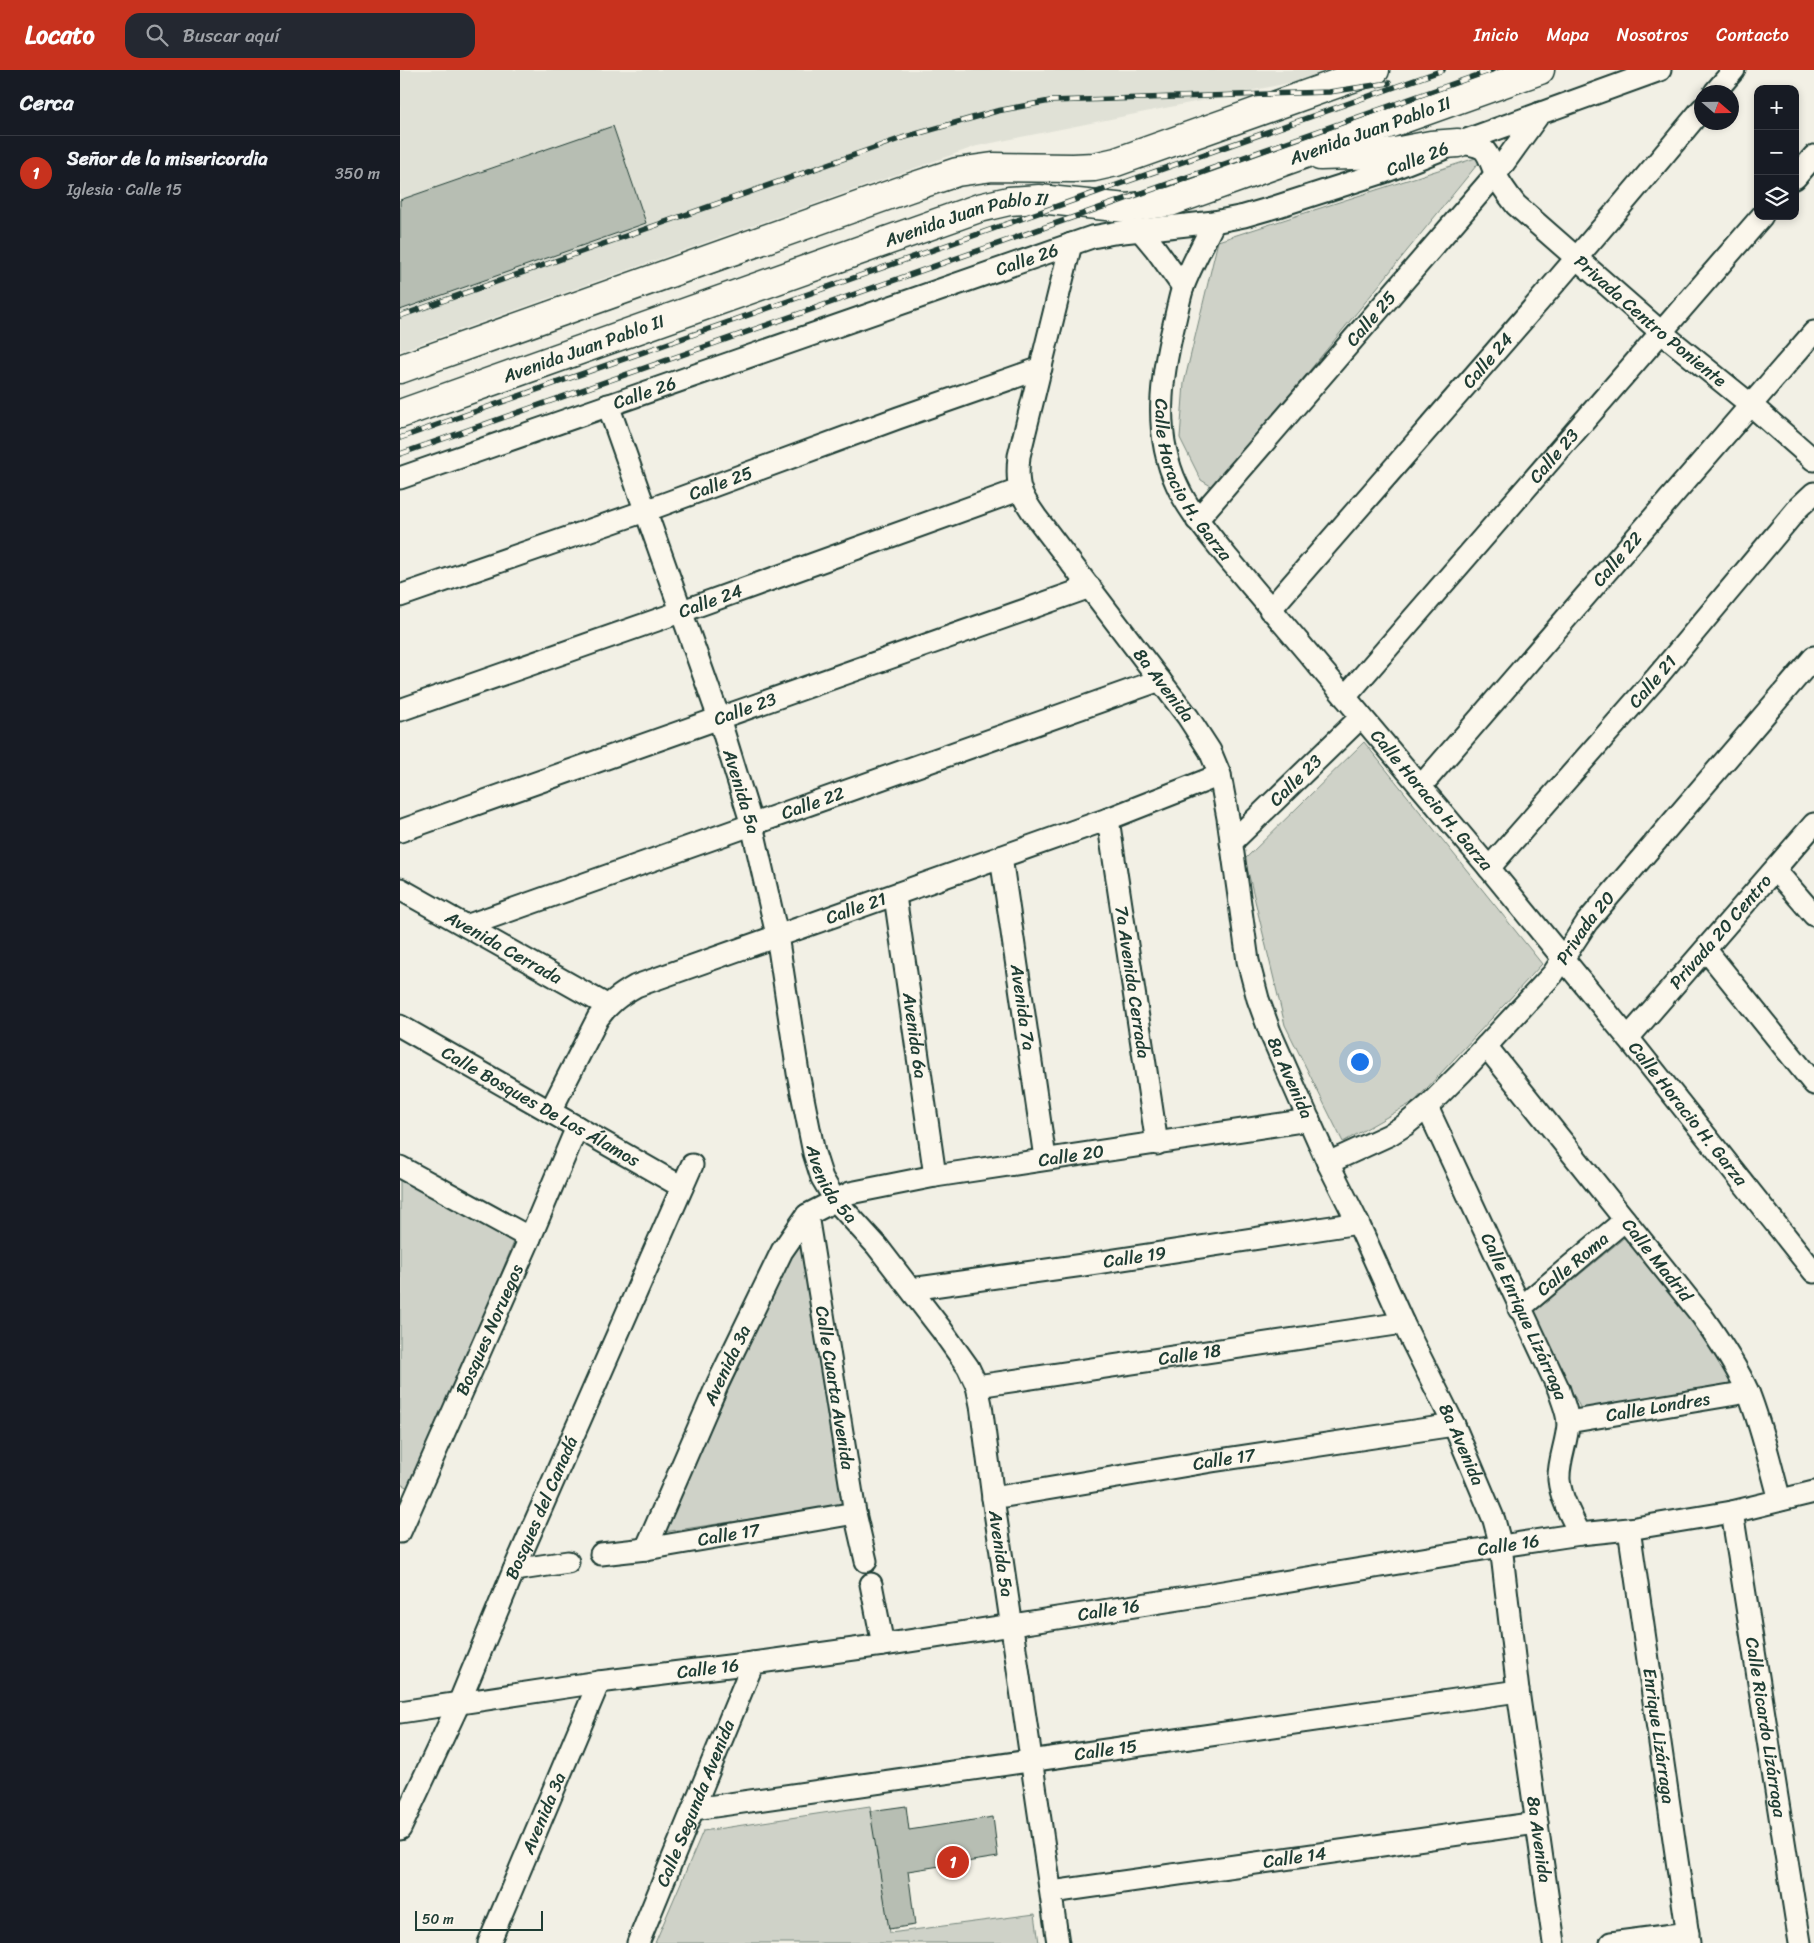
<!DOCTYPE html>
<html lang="es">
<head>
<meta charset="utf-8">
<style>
	:root { --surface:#171b24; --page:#242831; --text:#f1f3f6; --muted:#9ea1a6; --line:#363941; --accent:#c8321e }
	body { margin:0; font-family:Sriracha,sans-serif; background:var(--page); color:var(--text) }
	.controls { position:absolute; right:15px; top:15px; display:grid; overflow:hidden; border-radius:10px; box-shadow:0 2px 8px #0003 }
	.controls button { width:45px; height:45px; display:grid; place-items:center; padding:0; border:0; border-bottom:1px solid var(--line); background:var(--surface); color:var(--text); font:25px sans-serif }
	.compass { position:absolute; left:1294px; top:15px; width:45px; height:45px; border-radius:50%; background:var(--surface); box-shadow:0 2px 8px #0003; rotate:110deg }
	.scale { position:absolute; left:15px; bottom:12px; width:128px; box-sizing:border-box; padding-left:5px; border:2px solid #1f3d34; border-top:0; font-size:14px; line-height:18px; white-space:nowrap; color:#1f3d34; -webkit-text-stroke:4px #fbf7ec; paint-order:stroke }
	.you { position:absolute; left:959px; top:991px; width:18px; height:18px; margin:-12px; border:4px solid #fff; border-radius:50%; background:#1a73e8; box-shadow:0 0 0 8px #1a73e833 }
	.badge { display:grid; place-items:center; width:32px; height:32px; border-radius:50%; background:var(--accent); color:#fff; font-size:16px; font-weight:700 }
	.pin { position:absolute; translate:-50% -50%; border:2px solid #fff; box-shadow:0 1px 5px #0006 }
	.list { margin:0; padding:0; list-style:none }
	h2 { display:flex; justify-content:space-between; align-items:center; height:65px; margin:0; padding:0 20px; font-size:21px }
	h2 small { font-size:16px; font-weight:400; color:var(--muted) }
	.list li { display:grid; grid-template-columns:32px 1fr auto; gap:15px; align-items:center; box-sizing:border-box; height:75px; padding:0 20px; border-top:1px solid var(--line) }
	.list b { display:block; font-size:19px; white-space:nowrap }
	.list p { margin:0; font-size:16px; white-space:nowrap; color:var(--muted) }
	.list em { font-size:16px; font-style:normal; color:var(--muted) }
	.icon { flex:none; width:28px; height:28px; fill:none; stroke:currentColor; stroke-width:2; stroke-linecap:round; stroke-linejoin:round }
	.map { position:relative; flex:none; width:1414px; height:1873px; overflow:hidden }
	header { display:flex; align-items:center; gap:30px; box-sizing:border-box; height:70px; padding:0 25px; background:var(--accent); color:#fff }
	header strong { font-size:24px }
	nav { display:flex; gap:28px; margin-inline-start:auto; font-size:18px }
	.search { width:350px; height:45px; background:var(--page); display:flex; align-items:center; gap:12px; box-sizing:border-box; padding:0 18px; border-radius:15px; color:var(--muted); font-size:19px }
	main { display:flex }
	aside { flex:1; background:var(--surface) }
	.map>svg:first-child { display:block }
	.built { fill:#e0e1d6 }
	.green { fill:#cfd2c8; stroke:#77887e }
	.building { fill:#b7beb3; stroke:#1f3d34 }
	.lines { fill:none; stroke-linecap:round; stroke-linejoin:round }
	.minor-casing { stroke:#1f3d34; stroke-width:25 }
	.major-casing { stroke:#1f3d34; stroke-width:31 }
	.minor { stroke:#fbf7ec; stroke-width:21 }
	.major { stroke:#fbf7ec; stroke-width:28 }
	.rail-casing { stroke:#1f3d34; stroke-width:5.5 }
	.rail { stroke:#fbf7ec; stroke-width:4; stroke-dasharray:11; stroke-linecap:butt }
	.labels { text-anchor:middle; stroke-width:4; stroke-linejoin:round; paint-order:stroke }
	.street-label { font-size:18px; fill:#1f3d34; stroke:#fbf7ec }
</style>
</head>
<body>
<header>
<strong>Locato</strong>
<div class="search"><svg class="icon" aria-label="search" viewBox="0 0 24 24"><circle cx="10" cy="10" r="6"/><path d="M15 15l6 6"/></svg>Buscar aquí</div>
<nav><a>Inicio</a><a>Mapa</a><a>Nosotros</a><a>Contacto</a></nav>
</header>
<main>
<aside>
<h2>Cerca<small></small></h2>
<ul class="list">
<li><span class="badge">1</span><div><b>Señor de la misericordia</b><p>Iglesia · Calle 15</p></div><em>350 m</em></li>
</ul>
</aside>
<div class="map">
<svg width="1414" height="1873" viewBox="0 0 1414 1873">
	<rect width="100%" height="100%" fill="#f2f0e5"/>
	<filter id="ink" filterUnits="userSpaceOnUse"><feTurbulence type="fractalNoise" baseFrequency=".02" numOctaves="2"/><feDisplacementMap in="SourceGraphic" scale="10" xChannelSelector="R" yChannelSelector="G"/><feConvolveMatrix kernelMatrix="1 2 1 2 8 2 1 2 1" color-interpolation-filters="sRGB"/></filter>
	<g filter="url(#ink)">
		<!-- built -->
		<path class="built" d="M0,0h933l-29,10 -327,66 -577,205z"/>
		<!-- green -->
		<g class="green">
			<path d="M1085,85l-271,333 -13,-8 -21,-42 4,-55 34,-142z"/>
			<path d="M964,672l178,222 -127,137 -72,41 -58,-117 -40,-166z"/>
			<path d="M0,1107l116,60 -103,253 -13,-6z"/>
			<path d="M399,1164l45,271 -180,27z"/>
			<path d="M1225,1167l82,100 26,48 -151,26 -50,-97z"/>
			<path d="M470,1736l20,127 145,-19 4,29h-384l48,-112z"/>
		</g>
		<!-- building -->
		<g class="building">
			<path d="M213,56l33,97 -246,87v-110z"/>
			<path d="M506,1736l3,24 84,-13 5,40 -90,14 7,54 -26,4 -19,-118z"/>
		</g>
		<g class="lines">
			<!-- minor casing -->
			<g class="minor-casing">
				<g id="minor">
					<path d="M1315,22l19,-22"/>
					<path id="s1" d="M1058,73c31,3 27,6 38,32 5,11 13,21 20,30l146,128 89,72 63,55"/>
					<path d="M1395,108l19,-22"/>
					<path id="s2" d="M814,152c-10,21 -23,43 -31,65 -4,12 -6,25 -9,37 -13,54 -21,109 3,161 12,27 32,49 50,72l262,311 139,170 186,234"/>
					<path d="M740,160l15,18 28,39"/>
					<path id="s3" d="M671,174l-52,212c-3,29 0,37 17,61l152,200 22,34 10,24 8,43 20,143 10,38 12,33 58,131 30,60 45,100 51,102 40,95 7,26 17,145 36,252"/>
					<path id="s4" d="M208,335l111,313 33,107 25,110 21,138 16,80 8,25 13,22 42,46 64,83 27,38 9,19 4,19 12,93 65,445"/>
					<path id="s5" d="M0,408l692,-241 22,-4 100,-11 30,-6 31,-9 109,-35 74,-29 202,-73"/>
					<path id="s6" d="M797,450l299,-346 44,-61"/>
					<path id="s7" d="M0,526l245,-85 253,-93 143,-50"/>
					<path id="s8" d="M870,540c144,-167 292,-331 432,-501"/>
					<path id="s9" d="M945,627l417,-481"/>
					<path id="s10" d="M0,640l280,-98 339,-122"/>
					<path id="s11" d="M1021,716l393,-454"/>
					<path id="s12" d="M708,749l49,325"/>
					<path id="s13" d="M0,761l690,-244"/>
					<path id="s14" d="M831,773l130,-126"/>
					<path id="s15" d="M601,787l44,301"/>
					<path id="s16" d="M1089,798l167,-190 143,-171 15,-14"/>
					<path d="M1375,800l39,45"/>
					<path id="s17" d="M0,819l208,117"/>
					<path id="s18" d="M495,826l40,280"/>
					<path id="s19" d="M66,856l694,-246"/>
					<path d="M1306,880l108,134"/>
					<path id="s20" d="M0,956l282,161"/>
					<path id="s21" d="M1228,968l186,-214"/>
					<path id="s22" d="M1086,976l216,270c17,24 34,49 46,76 14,35 22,72 32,108"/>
					<path id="s23" d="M1027,1037l132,283c3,11 9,22 9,34 -1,19 -10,37 -9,56 2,19 13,38 21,54"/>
					<path id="s24" d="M150,1042l48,-94c11,-15 22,-23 38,-32l472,-167 112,-44"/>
					<path id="s25" d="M928,1093l61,-28 16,-10 22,-18 34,-34 92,-99 34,-52 227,-265"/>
					<path d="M0,1097l130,71"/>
					<path id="s26" d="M407,1145l48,298 11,48"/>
					<path id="s27" d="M511,1219l172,-24 275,-42"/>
					<path id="s28" d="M1119,1239l106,-89"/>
					<path id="s29" d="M577,1316l426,-63"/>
					<path id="s30" d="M1168,1352l180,-30"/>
					<path id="s31" d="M593,1428l219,-37 242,-36"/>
					<path id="s32" d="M1332,1442l68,431"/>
					<path id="s33" d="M1229,1459l60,414"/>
					<path id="s34" d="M0,1462l130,-294 47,-111"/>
					<path id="s35" d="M246,1479l72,-166 64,-132 25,-36 43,-22 85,-17 374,-56"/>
					<path id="s36" d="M201,1484l45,-5 209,-36"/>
					<path d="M114,1500l54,-8"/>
					<path d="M471,1514l12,61"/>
					<path id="s37" d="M0,1642l199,-30 154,-19 130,-18 322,-50 296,-49 79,-12 49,-5 103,-17 82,-20"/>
					<path id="s38" d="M294,1739l824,-118"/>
					<path id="s39" d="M0,1759l59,-126 55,-133 178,-405"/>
					<path id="s40" d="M652,1822l485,-69"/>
					<path id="s41" d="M89,1873l110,-261"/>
					<path id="s42" d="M238,1873l115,-280"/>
					<path d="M1211,1873l77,-10"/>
				</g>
			</g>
			<!-- major casing -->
			<g class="major-casing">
				<g id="major">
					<path d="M920,86l64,-2 47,-9 27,-2"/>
					<path d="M0,299l509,-181 48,-16 36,-5 80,1 21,-1 22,-5 259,-92"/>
					<path id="s43" d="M0,344l579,-206 30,-7 30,-2 87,9 44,-6 370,-132"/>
				</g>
			</g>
			<!-- minor -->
			<use href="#minor" class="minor"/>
			<!-- major -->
			<use href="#major" class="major"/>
			<!-- rail casing -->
			<g class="rail-casing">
				<g id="rail">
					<path d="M0,246l502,-178 95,-27 53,-10 279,-9 60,-9"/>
					<path d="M0,368l1043,-368"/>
					<path d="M0,384l1092,-384"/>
				</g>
			</g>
			<!-- rail -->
			<use href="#rail" class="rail"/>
		</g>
	</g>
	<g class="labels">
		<!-- street labels -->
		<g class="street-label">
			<text dy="6" stroke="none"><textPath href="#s43" startOffset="1020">Avenida Juan Pablo II</textPath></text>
			<text dy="6" stroke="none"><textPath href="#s5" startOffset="1069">Calle 26</textPath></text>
			<text dy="6" stroke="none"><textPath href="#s43" startOffset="600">Avenida Juan Pablo II</textPath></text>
			<text dy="6" stroke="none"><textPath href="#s5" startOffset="664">Calle 26</textPath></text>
			<text dy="6" stroke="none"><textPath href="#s6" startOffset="266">Calle 25</textPath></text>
			<text dy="6" stroke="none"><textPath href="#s1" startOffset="269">Privada Centro Poniente</textPath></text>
			<text dy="6" stroke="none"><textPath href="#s43" startOffset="195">Avenida Juan Pablo II</textPath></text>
			<text dy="6" stroke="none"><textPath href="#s8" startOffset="331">Calle 24</textPath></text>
			<text dy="6" stroke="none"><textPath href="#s5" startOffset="259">Calle 26</textPath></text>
			<text dy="6" stroke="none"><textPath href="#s9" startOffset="319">Calle 23</textPath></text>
			<text dy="6" stroke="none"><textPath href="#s2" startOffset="275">Calle Horacio H. Garza</textPath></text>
			<text dy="6" stroke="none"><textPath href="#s7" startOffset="340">Calle 25</textPath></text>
			<text dy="6" stroke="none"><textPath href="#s11" startOffset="300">Calle 22</textPath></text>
			<text dy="6" stroke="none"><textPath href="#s10" startOffset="329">Calle 24</textPath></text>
			<text dy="6" stroke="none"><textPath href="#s16" startOffset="248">Calle 21</textPath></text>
			<text dy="6" stroke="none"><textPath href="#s3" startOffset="495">8a Avenida</textPath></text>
			<text dy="6" stroke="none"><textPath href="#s13" startOffset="366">Calle 23</textPath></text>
			<text dy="6" stroke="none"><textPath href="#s14" startOffset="90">Calle 23</textPath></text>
			<text dy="6" stroke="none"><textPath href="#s4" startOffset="409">Avenida 5a</textPath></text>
			<text dy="6" stroke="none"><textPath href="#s2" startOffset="680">Calle Horacio H. Garza</textPath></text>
			<text dy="6" stroke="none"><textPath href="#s19" startOffset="368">Calle 22</textPath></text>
			<text dy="6" stroke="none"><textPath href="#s24" startOffset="389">Calle 21</textPath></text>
			<text dy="6" stroke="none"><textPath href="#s25" startOffset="354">Privada 20</textPath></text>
			<text dy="6" stroke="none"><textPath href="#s21" startOffset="141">Privada 20 Centro</textPath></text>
			<text dy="6" stroke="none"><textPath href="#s17" startOffset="119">Avenida Cerrada</textPath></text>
			<text dy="6" stroke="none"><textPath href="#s12" startOffset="165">7a Avenida Cerrada</textPath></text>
			<text dy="6" stroke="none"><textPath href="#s15" startOffset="152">Avenida 7a</textPath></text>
			<text dy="6" stroke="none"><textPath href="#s18" startOffset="141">Avenida 6a</textPath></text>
			<text dy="6" stroke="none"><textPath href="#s3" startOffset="914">8a Avenida</textPath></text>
			<text dy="6" stroke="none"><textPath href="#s20" startOffset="162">Calle Bosques De Los Álamos</textPath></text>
			<text dy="6" stroke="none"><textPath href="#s2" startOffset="1085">Calle Horacio H. Garza</textPath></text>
			<text dy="6" stroke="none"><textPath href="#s35" startOffset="644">Calle 20</textPath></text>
			<text dy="6" stroke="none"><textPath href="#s4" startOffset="814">Avenida 5a</textPath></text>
			<text dy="6" stroke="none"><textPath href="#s27" startOffset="226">Calle 19</textPath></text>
			<text dy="6" stroke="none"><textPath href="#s22" startOffset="274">Calle Madrid</textPath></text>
			<text dy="6" stroke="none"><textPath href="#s28" startOffset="70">Calle Roma</textPath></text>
			<text dy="6" stroke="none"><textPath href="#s23" startOffset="231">Calle Enrique Lizárraga</textPath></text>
			<text dy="6" stroke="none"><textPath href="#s34" startOffset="221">Bosques Noruegos</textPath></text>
			<text dy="6" stroke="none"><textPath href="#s29" startOffset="215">Calle 18</textPath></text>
			<text dy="6" stroke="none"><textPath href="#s35" startOffset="201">Avenida 3a</textPath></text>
			<text dy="6" stroke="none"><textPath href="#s26" startOffset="175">Calle Cuarta Avenida</textPath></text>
			<text dy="6" stroke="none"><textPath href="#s30" startOffset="91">Calle Londres</textPath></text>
			<text dy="6" stroke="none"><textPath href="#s3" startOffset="1319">8a Avenida</textPath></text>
			<text dy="6" stroke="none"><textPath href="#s31" startOffset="234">Calle 17</textPath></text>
			<text dy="6" stroke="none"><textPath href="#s39" startOffset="351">Bosques del Canadá</textPath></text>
			<text dy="6" stroke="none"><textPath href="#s36" startOffset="129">Calle 17</textPath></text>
			<text dy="6" stroke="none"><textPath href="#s37" startOffset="1121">Calle 16</textPath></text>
			<text dy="6" stroke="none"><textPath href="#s4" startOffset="1234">Avenida 5a</textPath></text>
			<text dy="6" stroke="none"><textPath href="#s37" startOffset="716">Calle 16</textPath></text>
			<text dy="6" stroke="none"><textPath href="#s37" startOffset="311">Calle 16</textPath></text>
			<text dy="6" stroke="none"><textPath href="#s32" startOffset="218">Calle Ricardo Lizárraga</textPath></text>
			<text dy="6" stroke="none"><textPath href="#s33" startOffset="209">Enrique Lizárraga</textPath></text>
			<text dy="6" stroke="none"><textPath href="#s38" startOffset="416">Calle 15</textPath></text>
			<text dy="6" stroke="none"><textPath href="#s42" startOffset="151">Calle Segunda Avenida</textPath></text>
			<text dy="6" stroke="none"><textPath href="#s41" startOffset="141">Avenida 3a</textPath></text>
			<text dy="6" stroke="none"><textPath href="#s3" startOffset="1724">8a Avenida</textPath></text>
			<text dy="6" stroke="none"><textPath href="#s40" startOffset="245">Calle 14</textPath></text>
		</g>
	</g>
</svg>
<div class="controls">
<button>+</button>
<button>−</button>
<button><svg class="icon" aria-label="layers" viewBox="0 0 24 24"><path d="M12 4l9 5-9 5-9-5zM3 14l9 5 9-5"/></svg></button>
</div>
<svg class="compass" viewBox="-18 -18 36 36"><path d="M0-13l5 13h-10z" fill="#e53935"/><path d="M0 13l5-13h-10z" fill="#9ea1a6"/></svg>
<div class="scale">50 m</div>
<div class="you"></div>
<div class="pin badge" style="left:553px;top:1792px">1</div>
</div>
</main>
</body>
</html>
